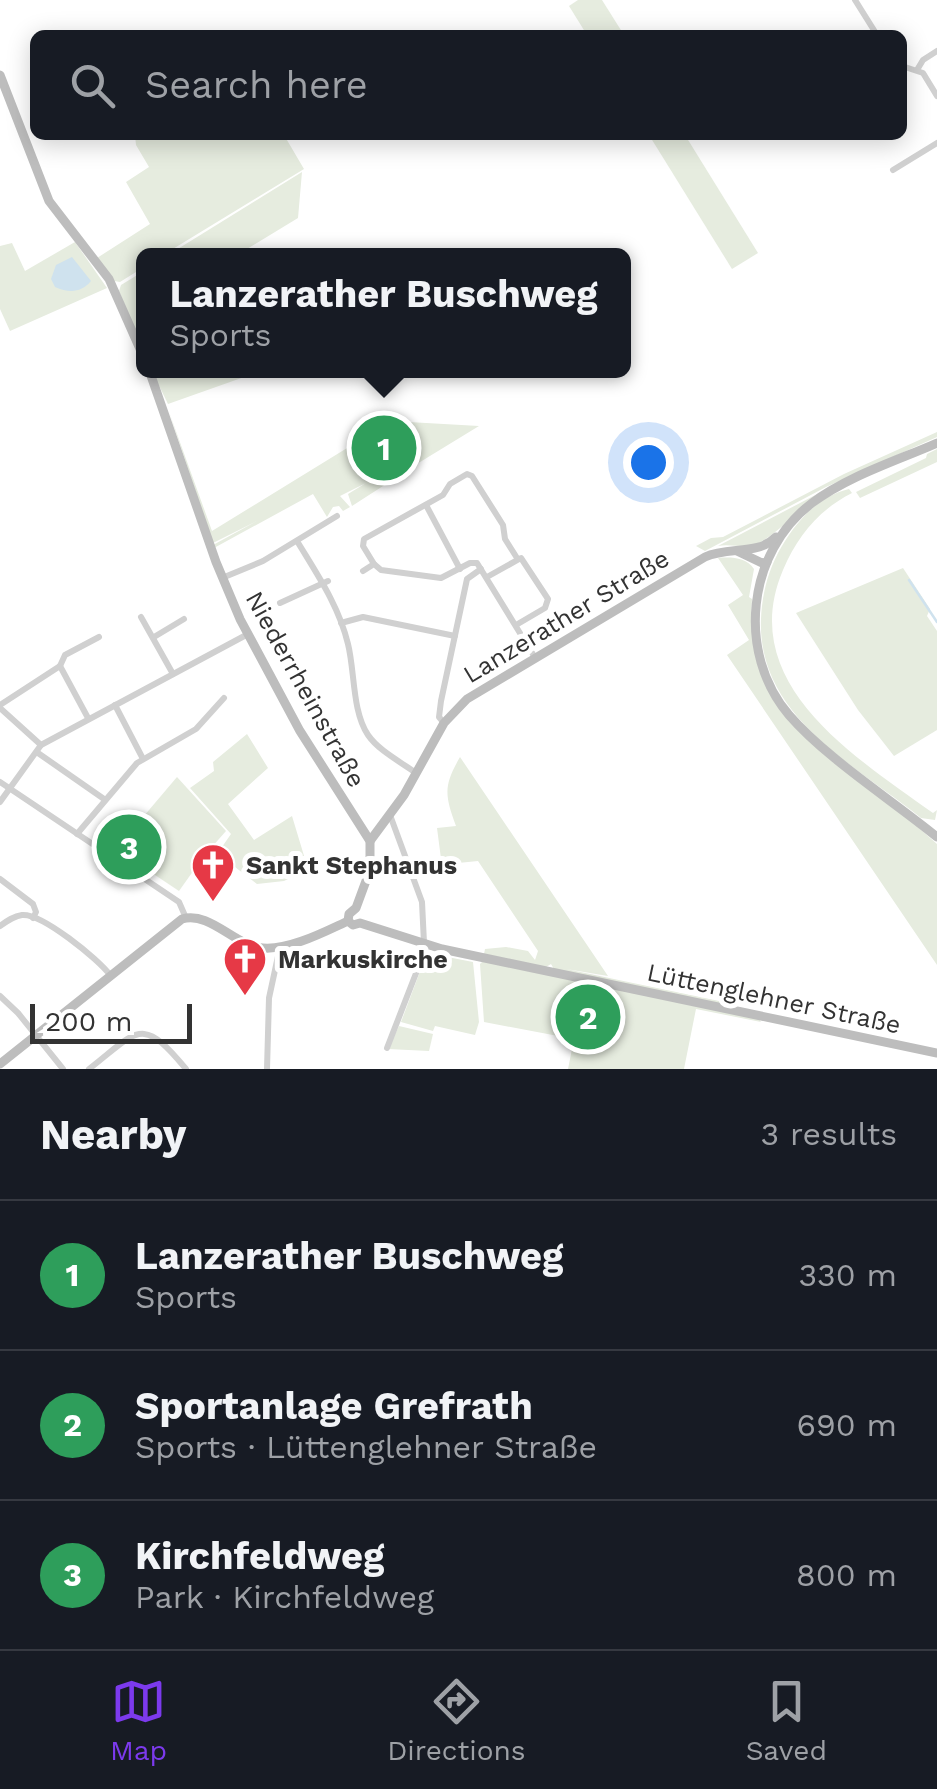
<!DOCTYPE html>
<html lang="en">
<head>
<meta charset="utf-8">
<style>
	:root { --surface:#171b24; --page:#20242c; --text:#f1f3f6; --muted:#9ea1a6; --line:#363941; --accent:#7c3aed }
	body { margin:0; font-family:"Work Sans",sans-serif; background:var(--page); color:var(--text) }
	.scale { position:absolute; left:30px; bottom:25px; width:162px; box-sizing:border-box; padding-left:10px; border:5px solid #333; border-top:0; font-size:28px; line-height:35px; white-space:nowrap; color:#333; -webkit-text-stroke:8px #fff; paint-order:stroke }
	.you { position:absolute; left:648px; top:462px; width:35px; height:35px; margin:-25px; border:8px solid #fff; border-radius:50%; background:#1a73e8; box-shadow:0 0 0 15px #1a73e833 }
	.badge { display:grid; place-items:center; width:65px; height:65px; border-radius:50%; background:var(--accent); color:#fff; font-size:32px; font-weight:700 }
	.pin { position:absolute; translate:-50% -50%; border:5px solid #fff; box-shadow:0 2px 10px #0006 }
	.popup { position:absolute; left:136px; top:248px; width:495px; height:130px; box-sizing:border-box; display:grid; place-content:center; border-radius:15px; background:var(--surface); filter:drop-shadow(0 2px 8px #0005); font-size:32px; white-space:nowrap; color:var(--muted) }
	.popup b { font-size:38px; color:var(--text) }
	.popup::after { content:''; position:absolute; left:50%; top:100%; margin-left:-20px; border:20px solid transparent; border-top-color:var(--surface) }
	.list { margin:0; padding:0; list-style:none }
	h2 { display:flex; justify-content:space-between; align-items:center; height:130px; margin:0; padding:0 40px; font-size:42px }
	h2 small { font-size:32px; font-weight:400; color:var(--muted) }
	.list li { display:grid; grid-template-columns:65px 1fr auto; gap:30px; align-items:center; box-sizing:border-box; height:150px; padding:0 40px; border-top:2px solid var(--line) }
	.list b { display:block; font-size:38px; white-space:nowrap }
	.list p { margin:0; font-size:32px; white-space:nowrap; color:var(--muted) }
	.list em { font-size:32px; font-style:normal; color:var(--muted) }
	.icon { flex:none; width:55px; height:55px; fill:none; stroke:currentColor; stroke-width:2; stroke-linecap:round; stroke-linejoin:round }
	.map { position:relative; flex:none; width:937px; height:1069px; overflow:hidden }
	.search { position:absolute; background:var(--surface); box-shadow:0 5px 25px #0003; left:30px; right:30px; top:30px; height:110px; display:flex; align-items:center; gap:25px; box-sizing:border-box; padding:0 35px; border-radius:15px; color:var(--muted); font-size:38px }
	.sheet { height:580px; background:var(--surface) }
	nav { display:flex; justify-content:space-around; align-items:center; box-sizing:border-box; height:140px; border-top:2px solid var(--line); background:var(--surface); font-size:28px; color:var(--muted) }
	nav a { display:grid; justify-items:center; gap:5px }
	nav .on { color:var(--accent) }
	.map>svg:first-child { display:block }
	.green { fill:#e6ecdf }
	.water { fill:#cfe2ee }
	.lines { fill:none; stroke-linecap:round; stroke-linejoin:round }
	.stream { stroke:#cfe2ee; stroke-width:2.5 }
	.street { stroke:#d0d0d0; stroke-width:6 }
	.secondary { stroke:#bdbdbd; stroke-width:9 }
	.labels { text-anchor:middle; stroke-width:10; stroke-linejoin:round; paint-order:stroke }
	.street-label { font-size:25px; fill:#333; stroke:#fff }
	.poi-label { font-size:25px; font-weight:bold; fill:#333; stroke:#fff; text-anchor:start }
</style>
</head>
<body>
<div class="map">
<svg width="937" height="1069" viewBox="0 0 937 1069">
	<rect width="100%" height="100%" fill="#fff"/>
	<!-- green -->
	<g class="green">
		<path d="M578,0h24l22,35h-37l-18,-29z"/>
		<path d="M135,135h149l20,34 -141,86h-19v12l-24,15 -6,-1 -17,-23 53,-34 -24,-42 23,-15 -13,-22z"/>
		<path d="M649,135h36l73,118 -26,16z"/>
		<path d="M302,172l-4,46 -61,37h-69z"/>
		<path d="M75,242l32,46 -97,43 -10,-22v-63l12,-3 13,28z"/>
		<path d="M144,271v81l-25,-61 2,-6z"/>
		<path d="M152,371h94l1,5 -79,28z"/>
		<path d="M168,409l44,122 179,-110 88,5 -72,44 -13,-14 12,-3 -2,-8 -27,17 17,-1 10,8 -10,3 3,5 -45,29 -4,-12 18,-11 -26,13 10,11 -7,4 -4,-5 -6,1 -6,10 -14,-23 -99,54 -1,-3 44,-24 -44,22z"/>
		<path d="M937,432v5l-111,50 -121,64 -9,-5 15,-8 12,-1 121,-63z"/>
		<path d="M937,449v13l-77,36 -4,-6 70,-34 1,-4z"/>
		<path d="M849,489l3,4c-33,17 -54,42 -69,77 -48,113 72,187 150,243l4,-3 -2,10 -14,-2c-66,-53 -164,-102 -160,-199 1,-23 6,-45 17,-66 15,-28 39,-57 71,-64z"/>
		<path d="M823,491c-17,12 -56,54 -73,55 -11,1 -22,-2 -32,0z"/>
		<path d="M718,558c13,-1 28,-1 36,11l-5,28 3,2c-3,38 5,69 23,102l162,143v121l-210,-310 22,-15 -21,-35 15,-10z"/>
		<path d="M903,568l27,41 -3,7 10,15v99l-43,26 -36,-46 -62,-97z"/>
		<path d="M247,734l21,34 -40,36 26,36 38,-24 16,53 -24,12 -27,3 -22,-17 -9,14 -11,3 -14,-7 30,-43 -41,-46 24,-17 -1,-9z"/>
		<path d="M460,757l148,219 -42,-7 158,33 -4,2 -166,-35 -3,-5 -5,3 -62,-13 1,-5 21,-2 22,4 7,9 3,-9 -60,-90 -20,2v9l-15,2 -6,-46 19,-2c-12,-32 -12,-41 4,-69z"/>
		<path d="M177,777l49,54 -15,17 -10,22 -5,-3 -17,24 -63,-42z"/>
		<path d="M427,953l46,9 6,60 -4,13 -40,-9 -2,5 -32,-9z"/>
		<path d="M484,960l275,59 2,3 -65,-13 -12,60h-116l6,-30 -90,-17 -4,-58z"/>
		<path d="M399,1026l34,8 -4,17 -41,-2z"/>
	</g>
	<!-- water -->
	<path class="water" d="M72,257l19,24c-10,12 -22,12 -36,6l-4,-8 5,-14z"/>
	<g class="lines">
		<!-- stream -->
		<path class="stream" d="M909,580l28,42"/>
		<!-- street -->
		<g class="street">
			<path d="M855,0l22,35"/>
			<path d="M902,66l21,7 14,23"/>
			<path d="M917,70l6,-10 14,-9"/>
			<path d="M893,170l44,-27"/>
			<path d="M426,505l34,64"/>
			<path d="M297,541c20,33 42,65 51,103 7,28 4,67 20,91 11,16 33,27 48,38"/>
			<path d="M374,564l-11,-18 1,-7 79,-44 7,-11 17,-10 5,2 31,49 2,14 12,19"/>
			<path d="M363,571l11,-7 7,6 60,8 29,-15h7l57,93"/>
			<path d="M487,577l34,-19 27,41 -3,9 -29,17"/>
			<path d="M222,578l41,-17 74,-45"/>
			<path d="M280,603l48,-22"/>
			<path d="M141,617l32,57"/>
			<path d="M341,623l22,-6 92,19"/>
			<path d="M154,637l30,-18"/>
			<path d="M60,666l28,52"/>
			<path d="M0,705l60,-39 5,-11 34,-18"/>
			<path d="M115,705l27,52"/>
			<path d="M0,708l41,37"/>
			<path d="M444,723l-5,-6 2,-16 26,-122 14,-10"/>
			<path d="M38,753l66,46"/>
			<path d="M0,782l179,120 7,16"/>
			<path d="M0,802l41,-57 207,-111"/>
			<path d="M390,815l32,87 2,41"/>
			<path d="M77,834l60,-71 59,-34 28,-31"/>
			<path d="M0,879l33,25 3,8 -3,6"/>
			<path d="M0,926c7,-5 14,-10 22,-11 20,-2 76,44 88,60"/>
			<path d="M0,996l18,17 45,56"/>
			<path d="M387,1048l40,-103"/>
			<path d="M89,1069c49,-38 52,-55 97,0"/>
			<path d="M267,1069l2,-71 11,-51"/>
		</g>
		<!-- secondary -->
		<g class="secondary">
			<path d="M0,75l49,126 60,78 35,79"/>
			<path d="M149,370l67,192 24,57 60,112 70,110v29l-14,38 -7,6 -1,7"/>
			<path d="M937,443c-41,18 -89,33 -125,60 -65,49 -76,150 -23,212 37,43 103,85 148,122"/>
			<path d="M737,551l25,12 5,-1"/>
			<path d="M370,841l34,-46 40,-72 23,-24 238,-142c24,-11 52,-1 71,-20"/>
			<path d="M348,921l5,4 7,-2 82,26 495,104"/>
			<path d="M0,1064l182,-145c29,-8 52,27 81,29 27,2 61,-16 85,-27"/>
		</g>
	</g>
	<!-- icons -->
	<defs>
		<g id="church-pin" transform="scale(2.25)"><path d="M0 17L-7.5 6A9.5 9.5 0 1 1 7.5 6Z" fill="#e63946" stroke="#fff"/><path d="M-1.2-6h2.4v3.5h3.3v2.4h-3.3V6h-2.4V-.1h-3.3v-2.4h3.3Z" fill="#fff"/></g>
	</defs>
	<g fill-rule="evenodd">
		<use href="#church-pin" x="213" y="865"/>
		<use href="#church-pin" x="245" y="959"/>
	</g>
	<g class="labels">
		<!-- street labels -->
		<g class="street-label">
			<text transform="translate(566 616) rotate(-31)" y="9">Lanzerather Straße</text>
			<text transform="translate(306 689) rotate(61)" y="9">Niederrheinstraße</text>
			<text transform="translate(774 998) rotate(12)" y="9">Lüttenglehner Straße</text>
		</g>
		<!-- poi labels -->
		<g class="poi-label">
			<text x="246" y="874">Sankt Stephanus</text>
			<text x="278" y="968">Markuskirche</text>
		</g>
	</g>
</svg>
<div class="scale">200 m</div>
<div class="you"></div>
<div class="pin badge" style="left:384px;top:448px;background:#2e9e5b">1</div>
<div class="popup"><b>Lanzerather Buschweg</b>Sports</div>
<div class="pin badge" style="left:588px;top:1017px;background:#2e9e5b">2</div>
<div class="pin badge" style="left:129px;top:847px;background:#2e9e5b">3</div>
<div class="search"><svg class="icon" aria-label="search" viewBox="0 0 24 24"><circle cx="10" cy="10" r="6"/><path d="M15 15l6 6"/></svg>Search here</div>
</div>
<section class="sheet">
<h2>Nearby<small>3 results</small></h2>
<ul class="list">
<li><span class="badge" style="background:#2e9e5b">1</span><div><b>Lanzerather Buschweg</b><p>Sports</p></div><em>330 m</em></li>
<li><span class="badge" style="background:#2e9e5b">2</span><div><b>Sportanlage Grefrath</b><p>Sports · Lüttenglehner Straße</p></div><em>690 m</em></li>
<li><span class="badge" style="background:#2e9e5b">3</span><div><b>Kirchfeldweg</b><p>Park · Kirchfeldweg</p></div><em>800 m</em></li>
</ul>
</section>
<nav>
<a class="on"><svg class="icon" aria-label="map" viewBox="0 0 24 24"><path d="M3 6l6-2 6 2 6-2v14l-6 2-6-2-6 2zM9 4v14M15 6v14"/></svg>Map</a>
<a><svg class="icon" aria-label="directions" viewBox="0 0 24 24"><path d="M12 3l9 9-9 9-9-9zM9 14v-3h6M13 9l2 2-2 2"/></svg>Directions</a>
<a><svg class="icon" aria-label="saved" viewBox="0 0 24 24"><path d="M7 4h10v16l-5-4-5 4z"/></svg>Saved</a>
</nav>
</body>
</html>
